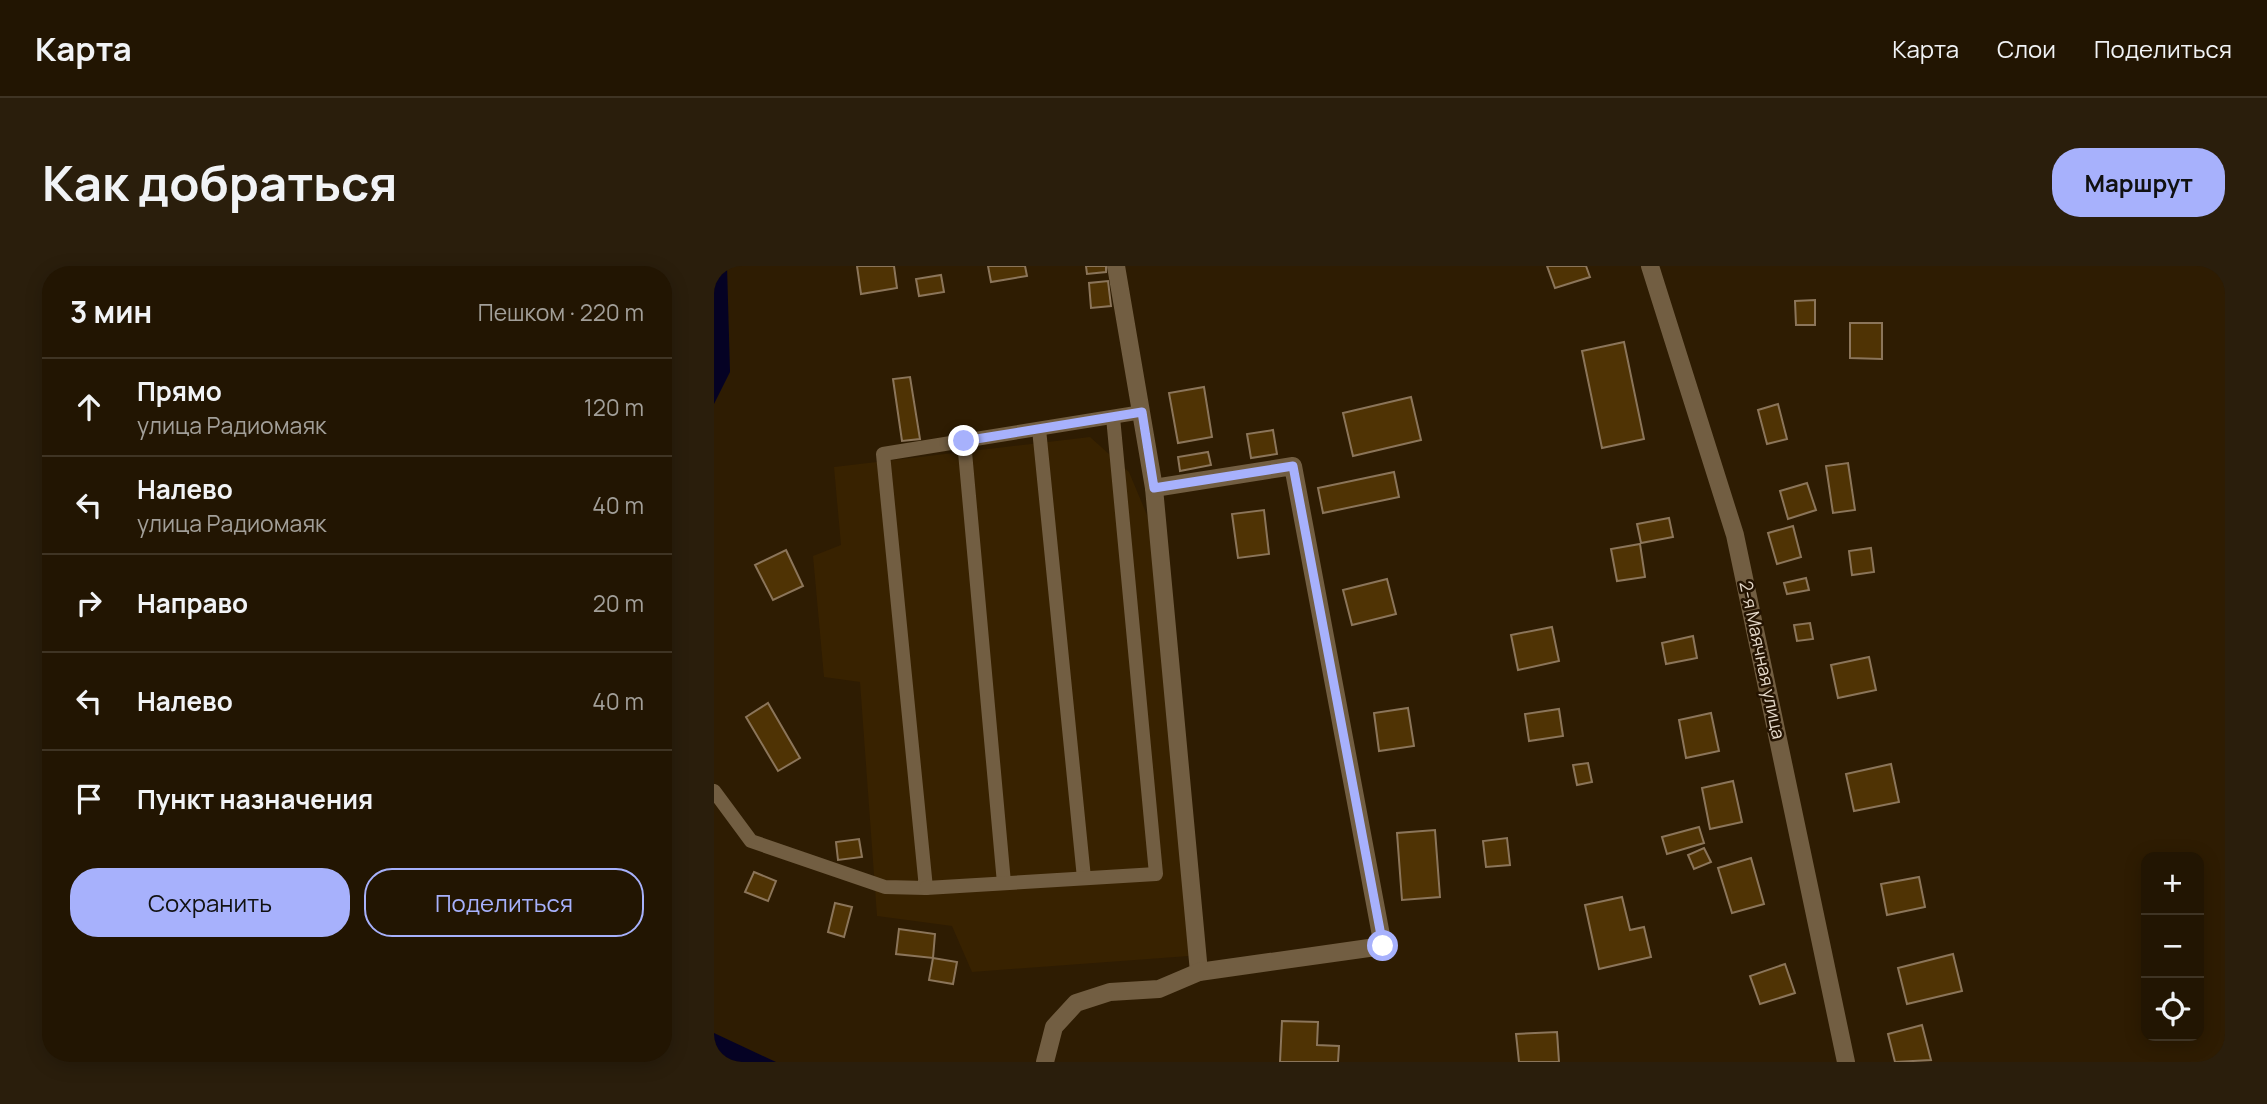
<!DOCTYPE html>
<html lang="ru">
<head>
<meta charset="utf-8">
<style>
	:root { --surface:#221502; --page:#2a1e0c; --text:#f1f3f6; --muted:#a29f99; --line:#3f3424; --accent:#a7b1fc }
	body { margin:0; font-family:Manrope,sans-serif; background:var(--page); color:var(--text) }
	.controls { position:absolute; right:21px; bottom:21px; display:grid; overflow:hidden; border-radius:14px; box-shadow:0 4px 18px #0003 }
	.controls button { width:63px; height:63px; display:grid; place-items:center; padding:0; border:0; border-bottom:2px solid var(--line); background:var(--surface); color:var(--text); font:35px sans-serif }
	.stop { position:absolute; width:21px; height:21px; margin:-16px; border:5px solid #a7b1fc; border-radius:50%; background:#fff }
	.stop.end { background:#a7b1fc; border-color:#fff; box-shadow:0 2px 7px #0008 }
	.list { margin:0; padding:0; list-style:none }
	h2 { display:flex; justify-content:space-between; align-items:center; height:91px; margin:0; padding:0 28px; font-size:30px }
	h2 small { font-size:23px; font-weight:400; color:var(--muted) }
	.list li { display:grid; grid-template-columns:46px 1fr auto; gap:21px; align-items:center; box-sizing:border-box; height:98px; padding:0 28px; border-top:2px solid var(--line) }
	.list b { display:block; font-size:26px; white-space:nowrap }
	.list p { margin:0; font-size:23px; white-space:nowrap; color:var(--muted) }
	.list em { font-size:23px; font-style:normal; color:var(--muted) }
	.actions { display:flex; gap:14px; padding:21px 28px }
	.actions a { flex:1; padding:16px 0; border:2px solid var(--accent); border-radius:28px; text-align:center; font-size:24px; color:var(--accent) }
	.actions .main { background:var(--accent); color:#111 }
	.icon { flex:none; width:38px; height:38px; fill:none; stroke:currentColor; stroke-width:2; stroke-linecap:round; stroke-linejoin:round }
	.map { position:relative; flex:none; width:1511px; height:796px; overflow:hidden; border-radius:28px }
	header { display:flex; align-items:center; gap:42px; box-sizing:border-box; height:98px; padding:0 35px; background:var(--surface); border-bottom:2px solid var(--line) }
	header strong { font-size:33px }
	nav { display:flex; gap:38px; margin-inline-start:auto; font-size:24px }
	.intro { display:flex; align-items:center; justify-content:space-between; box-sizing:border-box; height:168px; padding:0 42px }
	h1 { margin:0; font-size:49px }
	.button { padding:18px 32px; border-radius:28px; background:var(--accent); color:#111; font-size:24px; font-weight:700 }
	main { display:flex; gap:42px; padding:0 42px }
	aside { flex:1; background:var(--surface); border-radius:28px; box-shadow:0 4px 18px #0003 }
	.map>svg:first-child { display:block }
	.built { fill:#382200 }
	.water { fill:#050224 }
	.building { fill:#4f3304; stroke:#8b755a; stroke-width:2 }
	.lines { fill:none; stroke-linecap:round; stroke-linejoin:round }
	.service { stroke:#725e42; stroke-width:14 }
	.minor { stroke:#725e42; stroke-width:18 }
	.route { stroke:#a7b1fc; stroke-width:9 }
	.labels { text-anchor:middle; stroke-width:5; stroke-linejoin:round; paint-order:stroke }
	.street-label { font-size:18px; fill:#e5d9ca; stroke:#241300 }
</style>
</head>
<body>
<header>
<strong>Карта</strong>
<nav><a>Карта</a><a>Слои</a><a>Поделиться</a></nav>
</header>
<div class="intro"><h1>Как добраться</h1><a class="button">Маршрут</a></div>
<main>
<aside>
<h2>3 мин<small>Пешком · 220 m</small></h2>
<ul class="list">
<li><svg class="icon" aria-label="ahead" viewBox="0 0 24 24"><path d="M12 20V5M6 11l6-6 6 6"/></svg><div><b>Прямо</b><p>улица Радиомаяк</p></div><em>120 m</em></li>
<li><svg class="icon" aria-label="left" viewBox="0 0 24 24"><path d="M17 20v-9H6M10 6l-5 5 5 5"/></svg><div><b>Налево</b><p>улица Радиомаяк</p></div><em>40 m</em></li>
<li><svg class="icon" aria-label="right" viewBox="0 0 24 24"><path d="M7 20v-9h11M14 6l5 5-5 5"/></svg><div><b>Направо</b></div><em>20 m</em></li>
<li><svg class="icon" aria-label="left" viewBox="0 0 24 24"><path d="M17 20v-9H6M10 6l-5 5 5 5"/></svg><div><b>Налево</b></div><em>40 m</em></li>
<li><svg class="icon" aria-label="arrive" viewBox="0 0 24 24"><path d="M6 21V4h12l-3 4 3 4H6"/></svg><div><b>Пункт назначения</b></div></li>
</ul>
<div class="actions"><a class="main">Сохранить</a><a>Поделиться</a></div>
</aside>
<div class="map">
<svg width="1511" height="796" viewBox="0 0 1511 796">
	<rect width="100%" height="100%" fill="#2e1c02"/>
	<!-- built -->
	<path class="built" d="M376,171l39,35 28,67 32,417 -217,16 -20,-46 -75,-10 -17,-234 -36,-5 -11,-121 28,-11 -7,-78z"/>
	<!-- water -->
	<g class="water">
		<path d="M0,0h13l3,106 -16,32z"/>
		<path d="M0,767l62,29h-62z"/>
	</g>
	<!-- building -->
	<g class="building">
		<path d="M143,0h37l3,22 -36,6z"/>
		<path d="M274,0h37l2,10 -36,6z"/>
		<path d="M372,0h20v6l-19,2z"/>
		<path d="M833,0h39l4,11 -35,11z"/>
		<path d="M227,9l3,17 -25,4 -3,-17z"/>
		<path d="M394,15l3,25 -20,2 -2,-25z"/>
		<path d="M1101,34v25h-19l-1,-24z"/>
		<path d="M1136,57h32v36l-32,-1z"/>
		<path d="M910,76l20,97 -42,9 -20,-97z"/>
		<path d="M196,111l10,62 -18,2 -9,-62z"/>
		<path d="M490,121l8,50 -34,6 -9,-50z"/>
		<path d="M697,131l10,43 -68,16 -10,-43z"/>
		<path d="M1064,138l9,35 -20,5 -9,-34z"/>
		<path d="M559,164l4,24 -26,4 -4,-24z"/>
		<path d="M494,186l3,13 -31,6 -2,-14z"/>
		<path d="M1134,197l7,47 -22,3 -7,-47z"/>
		<path d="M680,206l5,25 -76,16 -5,-25z"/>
		<path d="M1093,217l9,27 -28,9 -8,-28z"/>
		<path d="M550,244l5,44 -31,4 -6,-44z"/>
		<path d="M955,252l4,19 -32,6 -4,-19z"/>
		<path d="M1079,260l8,31 -24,7 -9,-31z"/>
		<path d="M926,278l5,33 -28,4 -6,-32z"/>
		<path d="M1157,282l3,24 -22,3 -3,-24z"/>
		<path d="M72,284l17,36 -30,14 -18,-35z"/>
		<path d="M1092,312l3,12 -22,4 -3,-11z"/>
		<path d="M673,313l9,35 -44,11 -9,-35z"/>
		<path d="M1096,357l3,16 -16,2 -3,-16z"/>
		<path d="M838,361l7,34 -41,9 -7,-35z"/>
		<path d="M979,370l4,22 -31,6 -4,-21z"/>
		<path d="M1155,391l7,33 -38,8 -7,-33z"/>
		<path d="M54,437l32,55 -22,13 -32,-54z"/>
		<path d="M694,442l6,38 -35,5 -5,-38z"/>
		<path d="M845,443l4,27 -34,5 -4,-27z"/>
		<path d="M997,447l8,38 -33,7 -7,-38z"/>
		<path d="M874,497l4,19 -15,3 -4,-20z"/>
		<path d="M1177,498l8,38 -45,9 -8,-37z"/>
		<path d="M1019,515l9,41 -32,7 -8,-41z"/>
		<path d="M985,561l5,16 -37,11 -5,-17z"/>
		<path d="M721,564l5,67 -38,3 -5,-67z"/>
		<path d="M793,572l3,27 -24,2 -3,-26z"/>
		<path d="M145,573l3,18 -24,3 -2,-18z"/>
		<path d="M990,582l7,14 -17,7 -6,-14z"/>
		<path d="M1037,592l13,46 -32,9 -14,-45z"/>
		<path d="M40,606l22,9 -8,20 -23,-9z"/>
		<path d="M1205,611l6,30 -38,8 -6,-31z"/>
		<path d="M908,631l8,33 14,-3 7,30 -52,12 -14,-64z"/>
		<path d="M121,637l17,4 -8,30 -16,-5z"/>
		<path d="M185,663l36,5 -2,24 -37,-4z"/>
		<path d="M1239,688l9,37 -55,13 -9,-36z"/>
		<path d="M219,692l24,4 -4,22 -24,-4z"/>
		<path d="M1071,698l10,29 -35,11 -10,-28z"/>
		<path d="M568,755l36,1 -1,23 22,1 -1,16h-58z"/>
		<path d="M1208,759l9,35 -36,2 -7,-28z"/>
		<path d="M843,766l2,30h-40l-3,-28z"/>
	</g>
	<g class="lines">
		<!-- service -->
		<g class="service">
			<path d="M325,163l45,449"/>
			<path d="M250,175l40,442"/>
			<path d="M0,525l37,50 134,46 41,1 -43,-434 259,-42"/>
			<path d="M212,622l230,-14 -43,-457"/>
		</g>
		<!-- minor -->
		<g class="minor">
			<path d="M402,0l38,222 45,484"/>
			<path d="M936,0l85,269 111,527"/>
			<path d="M331,796l9,-35 22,-24 34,-11 49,-3 40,-17 184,-26 -90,-480 -139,22"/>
		</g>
	</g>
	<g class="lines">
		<!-- route -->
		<path class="route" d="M250,175l178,-29 12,76 139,-22 90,480"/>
	</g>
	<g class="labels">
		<!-- street labels -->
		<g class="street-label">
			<text transform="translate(1048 394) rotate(78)" y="6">2-я Маячная улица</text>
		</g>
	</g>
</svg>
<div class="controls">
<button>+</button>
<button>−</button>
<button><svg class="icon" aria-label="locate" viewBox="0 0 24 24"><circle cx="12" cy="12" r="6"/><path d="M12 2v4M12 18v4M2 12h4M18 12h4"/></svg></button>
</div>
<div class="stop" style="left:669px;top:680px"></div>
<div class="stop end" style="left:250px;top:175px"></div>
</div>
</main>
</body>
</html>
